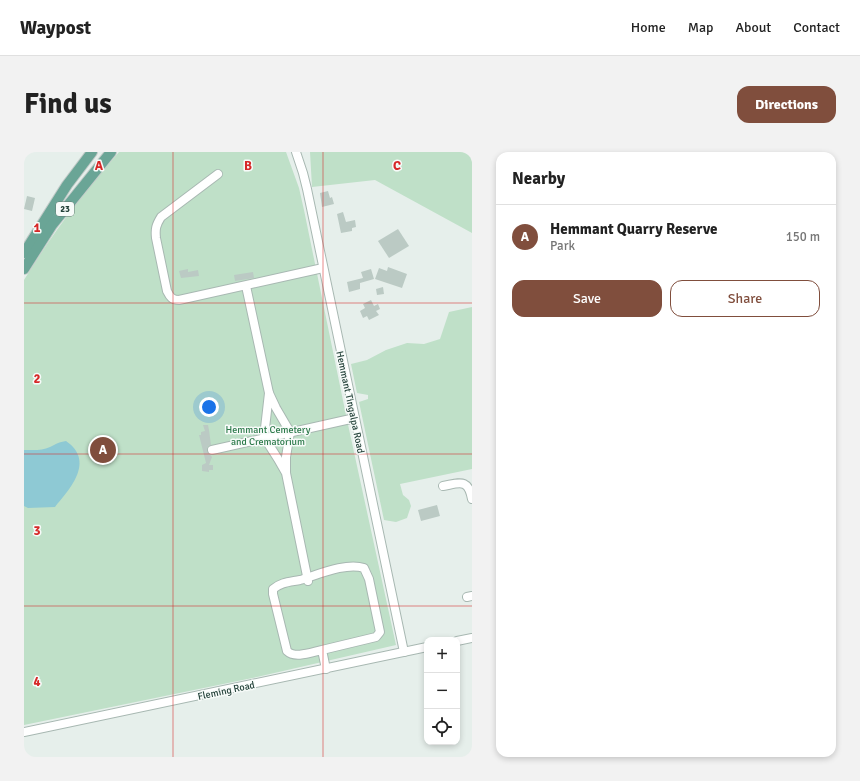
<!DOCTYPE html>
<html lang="en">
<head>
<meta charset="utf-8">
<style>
	:root { --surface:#fff; --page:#f2f2f2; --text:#222; --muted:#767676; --line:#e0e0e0; --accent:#804e3d }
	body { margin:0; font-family:Signika,sans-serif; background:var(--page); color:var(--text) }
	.controls { position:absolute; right:12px; bottom:12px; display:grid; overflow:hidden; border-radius:8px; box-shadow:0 2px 6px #0003 }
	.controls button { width:36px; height:36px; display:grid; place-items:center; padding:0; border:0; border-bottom:1px solid var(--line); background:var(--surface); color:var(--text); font:20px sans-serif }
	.you { position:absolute; left:185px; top:255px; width:14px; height:14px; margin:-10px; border:3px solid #fff; border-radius:50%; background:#1a73e8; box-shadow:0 0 0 6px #1a73e833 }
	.badge { display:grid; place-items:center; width:26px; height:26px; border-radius:50%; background:var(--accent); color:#fff; font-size:13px; font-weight:700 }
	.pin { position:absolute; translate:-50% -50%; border:2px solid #fff; box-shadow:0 1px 4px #0006 }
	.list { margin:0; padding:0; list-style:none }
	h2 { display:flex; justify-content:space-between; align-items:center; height:52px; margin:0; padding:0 16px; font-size:17px }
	h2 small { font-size:13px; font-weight:400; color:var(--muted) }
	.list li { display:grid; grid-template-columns:26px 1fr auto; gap:12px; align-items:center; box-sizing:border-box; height:64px; padding:0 16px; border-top:1px solid var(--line) }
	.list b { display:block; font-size:15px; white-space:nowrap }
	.list p { margin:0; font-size:13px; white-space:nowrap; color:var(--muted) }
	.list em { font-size:13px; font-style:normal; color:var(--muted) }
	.actions { display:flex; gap:8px; padding:12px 16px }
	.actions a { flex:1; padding:9px 0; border:1px solid var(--accent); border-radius:12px; text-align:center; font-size:14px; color:var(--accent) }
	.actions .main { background:var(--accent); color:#fff }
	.icon { flex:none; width:22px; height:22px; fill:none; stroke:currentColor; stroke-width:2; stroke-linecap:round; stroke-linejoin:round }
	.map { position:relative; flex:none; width:448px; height:605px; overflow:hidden; border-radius:12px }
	header { display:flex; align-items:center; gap:24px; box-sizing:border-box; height:56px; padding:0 20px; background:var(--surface); border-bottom:1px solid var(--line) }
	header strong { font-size:19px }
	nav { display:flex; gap:22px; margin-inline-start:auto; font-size:14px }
	.intro { display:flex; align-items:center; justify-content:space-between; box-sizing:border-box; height:96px; padding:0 24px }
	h1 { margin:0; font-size:28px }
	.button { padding:10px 18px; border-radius:12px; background:var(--accent); color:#fff; font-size:14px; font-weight:700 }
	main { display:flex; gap:24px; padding:0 24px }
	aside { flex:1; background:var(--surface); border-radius:12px; box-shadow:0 2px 6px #0003 }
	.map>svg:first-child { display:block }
	.green { fill:#bfe0c8 }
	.water { fill:#8ec9d4 }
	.building { fill:#bbcac4 }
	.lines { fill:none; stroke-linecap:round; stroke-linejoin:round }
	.minor-casing { stroke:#a8b8b2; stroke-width:10 }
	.major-casing { stroke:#c2cac8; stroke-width:12 }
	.minor { stroke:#fff; stroke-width:8 }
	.major { stroke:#6aa596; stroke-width:10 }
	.grid { fill:none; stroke:#d62828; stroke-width:1; stroke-opacity:0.55 }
	.labels { text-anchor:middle; stroke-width:3; stroke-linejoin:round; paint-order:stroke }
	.shield { fill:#f7fbf9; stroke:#637a73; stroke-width:1 }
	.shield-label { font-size:9px; font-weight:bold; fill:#24423a }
	.street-label { font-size:10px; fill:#24423a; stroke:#f7fbf9 }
	.park-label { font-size:10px; fill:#2d7a4b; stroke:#f7fbf9 }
	.grid-label { font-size:13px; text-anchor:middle; font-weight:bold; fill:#d62828; stroke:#f7fbf9; stroke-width:3; stroke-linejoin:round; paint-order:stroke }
</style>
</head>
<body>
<header>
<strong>Waypost</strong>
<nav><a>Home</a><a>Map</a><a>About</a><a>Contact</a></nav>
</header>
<div class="intro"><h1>Find us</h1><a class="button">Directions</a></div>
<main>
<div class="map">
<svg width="448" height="605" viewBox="0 0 448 605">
	<rect width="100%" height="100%" fill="#e6efeb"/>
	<!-- green -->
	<g class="green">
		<path d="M95,0h167l13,36 5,22 43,210 49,225 -139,32 -233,48v-445c28,-46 60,-88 95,-128z"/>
		<path d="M286,0h162v81l-97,-53 -63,7z"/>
		<path d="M448,155v162l-72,15 3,11 6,5 2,6 -4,12 -11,4 -12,-2 -25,-118 9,-3v-4l-11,-2 -6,-29 16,-4 19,-10 21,-7 17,1 16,-5 9,-27z"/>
	</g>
	<!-- water -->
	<path class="water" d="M42,289c29,20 5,47 -11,66l-27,1 -4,-2v-56c9,0 18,1 26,-3 6,-3 9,-5 16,-6z"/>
	<!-- building -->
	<g class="building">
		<path d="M304,39l2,7 2,-1 2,7 -12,3 -2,-14z"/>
		<path d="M3,44l8,2 -3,13 -8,-2z"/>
		<path d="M319,60l3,10 9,-2 1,7 -4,1v3l-11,2 -4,-19z"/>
		<path d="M374,77l11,17 -20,12 -11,-17z"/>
		<path d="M364,115l19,7 -5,14 -27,-9 4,-11 8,3z"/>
		<path d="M164,117v3l10,-2 1,6 -18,2 -2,-7z"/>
		<path d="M347,117l3,10 -14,4v6l-11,3 -2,-10 16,-4 -2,-6z"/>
		<path d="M229,120l1,6 -19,3 -1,-6z"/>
		<path d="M359,135l1,7 -7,1 -1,-6z"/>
		<path d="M347,148l3,6 4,-2 2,5 -4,2 3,4 -10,5 -2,-4 -4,2 -3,-7 5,-3 -2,-4z"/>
		<path d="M179,273h5l1,5 2,15 -3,1 -1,5 5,6 -3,8h4v5h-4v2l-7,-1v-6l4,-2 -7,-28h2v-3l4,-1z"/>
		<path d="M413,353l3,11 -19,5 -3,-11z"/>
	</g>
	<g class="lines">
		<!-- minor casing -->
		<g class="minor-casing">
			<g id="minor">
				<path d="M272,0l7,21 4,16 97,463"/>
				<path d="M194,22l-57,43c-5,8 -6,12 -5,21l11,53c3,6 5,9 12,9l144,-32"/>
				<path d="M222,134l23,107"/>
				<path d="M188,298l143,-32"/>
				<path d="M262,321l-8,-14 -14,-22 5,-44 7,15 14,24 -4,25v16l22,108"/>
				<path d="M419,334c17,-3 25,-8 29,13"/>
				<path d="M443,445l5,-1"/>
				<path d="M433,489l15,-3"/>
				<path d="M298,498c-10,2 -27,9 -35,1l-14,-57v-5c8,-7 17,-7 27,-9 17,-5 46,-18 64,-12l5,11 11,53 -4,5 -54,13 4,19"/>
				<path d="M0,580l403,-85"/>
			</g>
		</g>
		<!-- major casing -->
		<g class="major-casing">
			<g id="major">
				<path d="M0,101l43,-68 25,-33"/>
				<path d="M0,117l28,-44 59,-73"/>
			</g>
		</g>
		<!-- minor -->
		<use href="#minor" class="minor"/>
		<!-- major -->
		<use href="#major" class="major"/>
	</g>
	<!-- grid -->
	<path class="grid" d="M149,0v605M299,0v605M0,151h448M0,302h448M0,454h448"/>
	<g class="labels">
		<!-- shield labels -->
		<rect class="shield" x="32" y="50" width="18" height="14" rx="3"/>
		<g class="shield-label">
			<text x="41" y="60">23</text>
		</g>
		<!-- street labels -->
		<g class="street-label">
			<text transform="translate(327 250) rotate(78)" y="4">Hemmant Tingalpa Road</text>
			<text transform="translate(202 538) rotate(-12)" y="4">Fleming Road</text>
		</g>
		<!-- park labels -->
		<g class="park-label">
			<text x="244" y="281">Hemmant Cemetery<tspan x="244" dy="12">and Crematorium</tspan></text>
		</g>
	</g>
	<g class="grid-label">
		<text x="75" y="18">A</text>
		<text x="224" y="18">B</text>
		<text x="373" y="18">C</text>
		<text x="13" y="80">1</text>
		<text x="13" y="231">2</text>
		<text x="13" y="383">3</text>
		<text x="13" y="534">4</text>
	</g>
</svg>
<div class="controls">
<button>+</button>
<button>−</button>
<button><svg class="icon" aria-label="locate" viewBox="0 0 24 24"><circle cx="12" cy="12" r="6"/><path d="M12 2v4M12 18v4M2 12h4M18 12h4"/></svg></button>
</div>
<div class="you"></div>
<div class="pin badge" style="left:79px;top:298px">A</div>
</div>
<aside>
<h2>Nearby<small></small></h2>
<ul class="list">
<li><span class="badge">A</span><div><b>Hemmant Quarry Reserve</b><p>Park</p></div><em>150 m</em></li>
</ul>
<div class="actions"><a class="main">Save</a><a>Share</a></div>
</aside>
</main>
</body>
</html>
